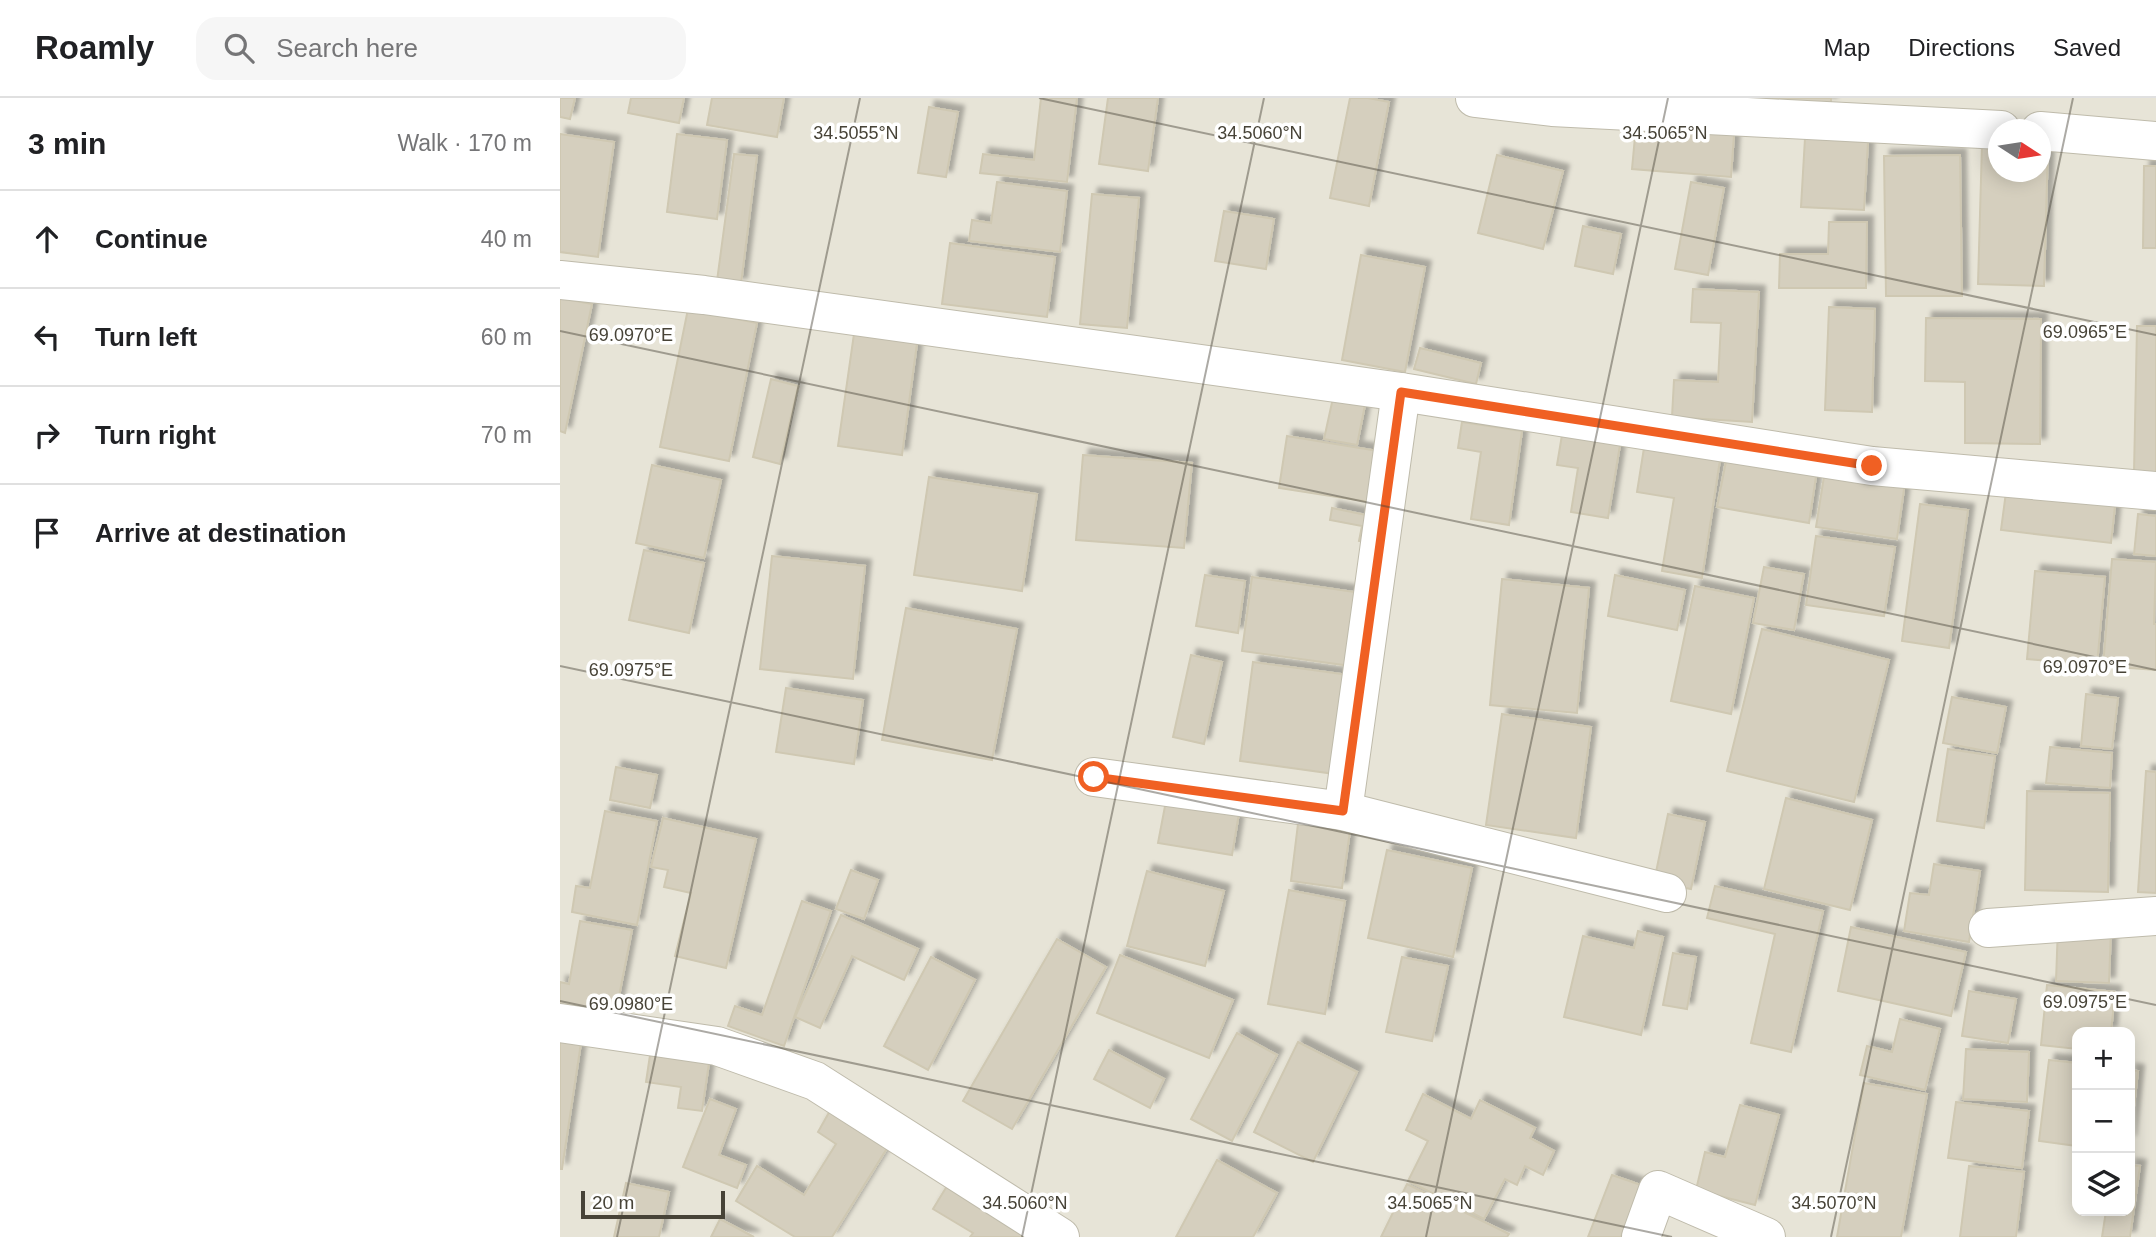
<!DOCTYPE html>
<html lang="en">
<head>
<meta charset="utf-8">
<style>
	:root { --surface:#fff; --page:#f6f6f6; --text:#202124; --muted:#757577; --line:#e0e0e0 }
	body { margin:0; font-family:Helvetica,sans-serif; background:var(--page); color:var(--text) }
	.controls { position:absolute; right:21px; bottom:21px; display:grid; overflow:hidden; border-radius:14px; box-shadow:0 4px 18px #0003 }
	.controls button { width:63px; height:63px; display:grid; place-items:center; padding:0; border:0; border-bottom:2px solid var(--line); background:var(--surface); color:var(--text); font:35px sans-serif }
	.compass { position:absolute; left:1428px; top:21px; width:63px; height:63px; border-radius:50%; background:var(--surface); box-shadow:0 4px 18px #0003; rotate:102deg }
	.scale { position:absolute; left:21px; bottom:18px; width:144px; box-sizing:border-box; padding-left:7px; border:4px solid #474337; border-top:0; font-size:19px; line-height:24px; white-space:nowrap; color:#474337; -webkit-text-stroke:5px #fff; paint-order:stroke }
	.stop { position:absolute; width:21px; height:21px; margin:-16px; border:5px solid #f06023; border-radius:50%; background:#fff }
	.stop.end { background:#f06023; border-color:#fff; box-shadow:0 2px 7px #0008 }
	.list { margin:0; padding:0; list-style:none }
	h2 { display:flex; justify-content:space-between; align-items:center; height:91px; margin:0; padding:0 28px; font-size:30px }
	h2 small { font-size:23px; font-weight:400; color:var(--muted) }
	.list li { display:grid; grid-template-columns:46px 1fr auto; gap:21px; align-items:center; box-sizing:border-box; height:98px; padding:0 28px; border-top:2px solid var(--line) }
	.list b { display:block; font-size:26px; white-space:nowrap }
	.list em { font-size:23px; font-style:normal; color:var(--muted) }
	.icon { flex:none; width:38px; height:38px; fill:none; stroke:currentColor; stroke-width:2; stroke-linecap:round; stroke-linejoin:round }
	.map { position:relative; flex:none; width:1596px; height:1139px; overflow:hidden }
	header { display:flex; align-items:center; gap:42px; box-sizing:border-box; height:98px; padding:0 35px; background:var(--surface); border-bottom:2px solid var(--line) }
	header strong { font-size:33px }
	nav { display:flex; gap:38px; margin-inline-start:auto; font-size:24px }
	.search { width:490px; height:63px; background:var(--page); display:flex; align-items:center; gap:18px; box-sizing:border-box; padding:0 24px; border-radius:21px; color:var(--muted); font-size:26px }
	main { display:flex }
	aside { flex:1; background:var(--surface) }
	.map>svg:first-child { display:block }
	.residential { fill:#e7e4d7; fill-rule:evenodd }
	.building { fill:#d5cfbe; stroke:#cfc8b2; stroke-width:2; filter:url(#shadow) }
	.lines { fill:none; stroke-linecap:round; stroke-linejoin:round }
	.minor-casing { stroke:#bfbbab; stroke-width:40 }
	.minor { stroke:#fff; stroke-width:38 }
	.route { stroke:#f06023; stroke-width:9 }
	.ticks { fill:none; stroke:#474337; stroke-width:2; stroke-opacity:0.45 }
	.ticks-label { font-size:18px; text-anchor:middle; fill:#474337; stroke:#fff; stroke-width:7; stroke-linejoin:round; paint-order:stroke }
</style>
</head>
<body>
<header>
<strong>Roamly</strong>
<div class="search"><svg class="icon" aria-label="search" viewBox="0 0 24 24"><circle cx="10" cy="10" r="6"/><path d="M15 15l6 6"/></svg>Search here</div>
<nav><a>Map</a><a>Directions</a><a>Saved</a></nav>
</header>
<main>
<aside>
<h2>3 min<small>Walk · 170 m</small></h2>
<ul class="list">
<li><svg class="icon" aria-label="ahead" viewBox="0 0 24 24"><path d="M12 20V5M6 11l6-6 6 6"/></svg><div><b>Continue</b></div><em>40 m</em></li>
<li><svg class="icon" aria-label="left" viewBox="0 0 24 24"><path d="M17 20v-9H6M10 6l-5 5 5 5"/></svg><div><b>Turn left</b></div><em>60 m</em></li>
<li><svg class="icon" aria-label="right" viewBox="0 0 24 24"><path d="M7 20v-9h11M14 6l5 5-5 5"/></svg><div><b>Turn right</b></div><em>70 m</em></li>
<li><svg class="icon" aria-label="arrive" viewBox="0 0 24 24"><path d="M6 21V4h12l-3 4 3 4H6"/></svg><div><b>Arrive at destination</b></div></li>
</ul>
</aside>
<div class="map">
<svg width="1596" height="1139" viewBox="0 0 1596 1139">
	<defs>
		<filter id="shadow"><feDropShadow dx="6" dy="-6" stdDeviation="2" flood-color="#0004"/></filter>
	</defs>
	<rect width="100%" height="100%" fill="#f3f2e9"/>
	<!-- residential -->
	<path class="residential" d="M0,0h1596v1139h-1596zM1438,32h42v42h-42zM1517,934h53v179h-53z"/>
	<!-- building -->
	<g class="building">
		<path d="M0,0h15l-5,21 -10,-2z"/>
		<path d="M71,0h53l-5,25 -51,-10z"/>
		<path d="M152,0h72l-7,39 -70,-12z"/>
		<path d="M481,0h36l-10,84 -87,-9 3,-19 51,6z"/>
		<path d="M548,0h50l-10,73 -49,-7z"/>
		<path d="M790,0h18l21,4 -20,104 -39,-8z"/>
		<path d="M1181,0h90v5z"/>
		<path d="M369,9l29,5 -12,65 -28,-4z"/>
		<path d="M1076,28l98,9 -3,42 -99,-8z"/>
		<path d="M0,36l54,8 -16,115 -38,-5z"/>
		<path d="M117,36l50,6 -10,79 -50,-7z"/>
		<path d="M1245,40l63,4 -4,68 -63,-3z"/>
		<path d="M1422,46h16v28h42v-26h8l-4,140 -66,-2z"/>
		<path d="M174,56l23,2 -16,128 -24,-3z"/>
		<path d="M937,57l66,16 -20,78 -65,-16z"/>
		<path d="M1400,57l2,141h-76l-2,-140z"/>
		<path d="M1584,68h12v82h-13z"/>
		<path d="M437,84l70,9 -7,61 -91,-11 3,-21 19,3z"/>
		<path d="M1131,84l33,6 -16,87 -33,-6z"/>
		<path d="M532,96l47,4 -12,130 -47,-4z"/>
		<path d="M664,113l50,8 -8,50 -51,-8z"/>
		<path d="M1269,124h38l-1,66h-87l1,-34h48z"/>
		<path d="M1023,128l38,8 -8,40 -38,-8z"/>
		<path d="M390,145l105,14 -8,60 -105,-13z"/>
		<path d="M801,157l64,12 -20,105 -63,-12z"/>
		<path d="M1133,191l66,3 -7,130 -80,-5 2,-37 44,2 3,-59 -30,-1z"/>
		<path d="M0,200l32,6 -27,129 -5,-2z"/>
		<path d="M1269,209l46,2 -3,103 -47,-2z"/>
		<path d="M128,211l69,14 -28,138 -69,-14z"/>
		<path d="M1366,220l115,1 -1,125 -75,-1v-61l-40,-1z"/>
		<path d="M1577,228h19v147h-22z"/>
		<path d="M295,229l63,9 -16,119 -64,-9z"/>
		<path d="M860,250l61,15 -5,21 -62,-15z"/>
		<path d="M211,281l27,7 -18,78 -27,-7z"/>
		<path d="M773,300l32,7 -8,40 -33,-6z"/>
		<path d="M902,324l60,9 -13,94 -38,-6 10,-67 -23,-4z"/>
		<path d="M1002,337l58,10 -12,73 -37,-6 7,-44 -21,-3z"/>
		<path d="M727,338l91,15 -8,51 -91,-14z"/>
		<path d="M1084,350l76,12 -18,118 -40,-7 12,-73 -37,-6z"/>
		<path d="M523,357l109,8 -8,85 -108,-8z"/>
		<path d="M1167,358l90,14 -8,53 -92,-16z"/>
		<path d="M92,367l69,15 -17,78 -68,-15z"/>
		<path d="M1265,372l80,12 -8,57 -81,-12z"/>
		<path d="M369,379l108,17 -15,97 -108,-16z"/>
		<path d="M1446,394l109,14 -4,37 -110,-13z"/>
		<path d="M1360,406l48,6 -19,138 -47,-7z"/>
		<path d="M772,410l44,9 -4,26 -13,-2 3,-15 -32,-6z"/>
		<path d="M1578,416l18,2v40l-22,-2z"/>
		<path d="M1256,438l79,11 -11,69 -78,-11z"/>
		<path d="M84,452l60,13 -15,70 -60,-13z"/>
		<path d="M212,458l93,10 -12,113 -93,-10z"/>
		<path d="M1552,461l44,3 -2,62h2v46l-53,-4z"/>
		<path d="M1204,469l40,7 -10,56 -41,-7z"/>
		<path d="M1475,473l70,6 -8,88 -70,-6z"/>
		<path d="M645,477l40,6 -7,52 -42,-7z"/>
		<path d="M1055,477l70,15 -8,40 -69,-14z"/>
		<path d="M692,479l116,17 -10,73 -116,-16z"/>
		<path d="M942,481l87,9 -12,125 -87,-8z"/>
		<path d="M1135,488l59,12 -23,116 -60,-13z"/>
		<path d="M346,510l111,21 -25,131 -110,-20z"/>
		<path d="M1202,531l127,31 -35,142 -127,-31z"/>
		<path d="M631,557l31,7 -18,82 -31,-7z"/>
		<path d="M693,564l96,13 -14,99 -95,-13z"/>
		<path d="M226,590l77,12 -9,64 -78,-12z"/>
		<path d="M1526,596l32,4 -6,51 -31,-3z"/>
		<path d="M1392,599l54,10 -9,46 -54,-10z"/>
		<path d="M942,616l89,13 -15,111 -90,-13z"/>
		<path d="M1490,649l62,6 -2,35 -64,-5z"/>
		<path d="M1388,651l47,7 -11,72 -47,-7z"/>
		<path d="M56,669l41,8 -7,33 -40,-8z"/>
		<path d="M1586,673l10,1v121l-18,-1z"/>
		<path d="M1467,693l83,2 -2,99 -83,-2z"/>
		<path d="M1226,700l86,22 -22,90 -86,-21z"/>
		<path d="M606,703l73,12 -7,42 -74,-12z"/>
		<path d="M45,713l52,10 -20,104 -65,-13 4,-26 14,2z"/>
		<path d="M1108,716l37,8 -14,67 -37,-7z"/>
		<path d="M103,720l93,21 -30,129 -51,-12 16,-63 -27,-6 4,-17 -17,-3z"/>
		<path d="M738,726l52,7 -8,57 -51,-7z"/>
		<path d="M827,752l85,18 -19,89 -85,-19z"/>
		<path d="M1374,766l46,7 -11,71 -65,-11 6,-38 19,2z"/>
		<path d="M291,772l27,10 -14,39 -28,-10z"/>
		<path d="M587,773l77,20 -19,75 -78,-20z"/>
		<path d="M1155,788l108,25 -32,141 -40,-9 24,-109 -68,-16z"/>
		<path d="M729,792l56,11 -20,113 -57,-10z"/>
		<path d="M242,803l29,10 -47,135 -56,-20 7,-20 27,9z"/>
		<path d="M281,817l77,34 -14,31 -52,-24 -32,72 -25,-11z"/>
		<path d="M20,823l52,9 -18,92 -54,-10v-30l9,2z"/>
		<path d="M1498,828l53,2 -2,55 -53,-2z"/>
		<path d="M1291,829l115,25 -15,64 -113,-25z"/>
		<path d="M1078,833l25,6 -22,98 -77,-18 19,-81 51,12z"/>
		<path d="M497,841l49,28 -94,162 -49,-28z"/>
		<path d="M1113,855l23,4 -9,52 -24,-4z"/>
		<path d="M560,857l113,45 -24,58 -112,-45z"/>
		<path d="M371,859l44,23 -47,90 -44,-24z"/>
		<path d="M842,859l46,9 -16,75 -46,-9z"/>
		<path d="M1487,887l68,7 -4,40h-34v17l-36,-4z"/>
		<path d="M1409,893l47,8 -8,44 -46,-7z"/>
		<path d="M1340,921l40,10 -15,61 -65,-15 7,-29 25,6z"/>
		<path d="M677,935l40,22 -45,86 -41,-22z"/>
		<path d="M0,942l21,3 -19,126h-2z"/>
		<path d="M738,944l59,30 -44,90 -59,-30z"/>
		<path d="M1406,951l63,3 -2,50 -64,-3z"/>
		<path d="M549,952l55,29 -14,29 -56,-29z"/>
		<path d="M90,957l59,8 -7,48 -24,-3 3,-21 -35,-5z"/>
		<path d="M1489,962l28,3v83l-38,-5z"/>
		<path d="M1570,972l8,1 -8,71z"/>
		<path d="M1304,985l63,11 -26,143h-64z"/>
		<path d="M863,996l48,25 9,-19 55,28 -5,10 24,13 -11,24 -18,-9 -8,19 -12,-6 -21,40 -76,-38 20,-40 -22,-11z"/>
		<path d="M150,1001l26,10 -17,46 27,10 -9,23 -54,-21z"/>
		<path d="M1396,1004l73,9 -7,57 -74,-10z"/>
		<path d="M1180,1007l39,10 -24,90 -59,-15 9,-38 20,5z"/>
		<path d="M271,1011l58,36 -57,92h-37l-59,-36 21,-35 47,29 32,-51 -18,-12z"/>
		<path d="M657,1062l60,33 -24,44h-77z"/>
		<path d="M1570,1067l10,1 -10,71h-28l4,-26h24z"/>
		<path d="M1409,1068l55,6 -8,65h-56z"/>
		<path d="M1052,1077l29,10 -20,52h-33z"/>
		<path d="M66,1085l43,9 -10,45h-45z"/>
		<path d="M847,1086l102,50 -2,3h-126z"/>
		<path d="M387,1088l84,51h-61l3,-4 -40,-24z"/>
		<path d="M160,1121l34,18h-43z"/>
	</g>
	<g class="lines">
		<!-- minor casing -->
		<g class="minor-casing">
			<g id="minor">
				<path d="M915,0l77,9 449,23"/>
				<path d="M1480,33l116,10"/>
				<path d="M0,182l144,15 697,97 471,74 284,25"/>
				<path d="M534,679l249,34 324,82"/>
				<path d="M783,713l58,-419"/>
				<path d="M1428,830l168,-12"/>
				<path d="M0,925l157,23 98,35 245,156"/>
				<path d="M1081,1139l17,-47 108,47"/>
			</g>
		</g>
		<!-- minor -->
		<use href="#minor" class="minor"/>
	</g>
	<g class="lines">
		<!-- route -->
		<path class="route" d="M534,679l249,34 58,-419 471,74"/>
	</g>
	<!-- ticks -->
	<path class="ticks" d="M479,0l1117,237M0,233l1596,339M0,568l1596,339M0,903l1112,236M57,1139l243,-1139M462,1139l242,-1139M866,1139l242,-1139M1271,1139l242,-1139"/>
	<g class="ticks-label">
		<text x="296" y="41">34.5055°N</text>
		<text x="700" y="41">34.5060°N</text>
		<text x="1105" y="41">34.5065°N</text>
		<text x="1525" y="240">69.0965°E</text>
		<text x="71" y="243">69.0970°E</text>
		<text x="1525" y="575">69.0970°E</text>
		<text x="71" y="578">69.0975°E</text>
		<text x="1525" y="910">69.0975°E</text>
		<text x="71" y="912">69.0980°E</text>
		<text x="465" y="1111">34.5060°N</text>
		<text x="870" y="1111">34.5065°N</text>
		<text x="1274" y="1111">34.5070°N</text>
	</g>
</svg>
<div class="controls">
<button>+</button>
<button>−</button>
<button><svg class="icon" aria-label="layers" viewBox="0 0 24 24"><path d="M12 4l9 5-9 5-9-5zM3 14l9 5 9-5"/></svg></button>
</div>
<svg class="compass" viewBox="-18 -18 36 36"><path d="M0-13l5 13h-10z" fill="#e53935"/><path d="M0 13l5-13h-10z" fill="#757577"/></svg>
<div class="scale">20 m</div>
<div class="stop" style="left:534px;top:679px"></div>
<div class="stop end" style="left:1312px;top:368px"></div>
</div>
</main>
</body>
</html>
